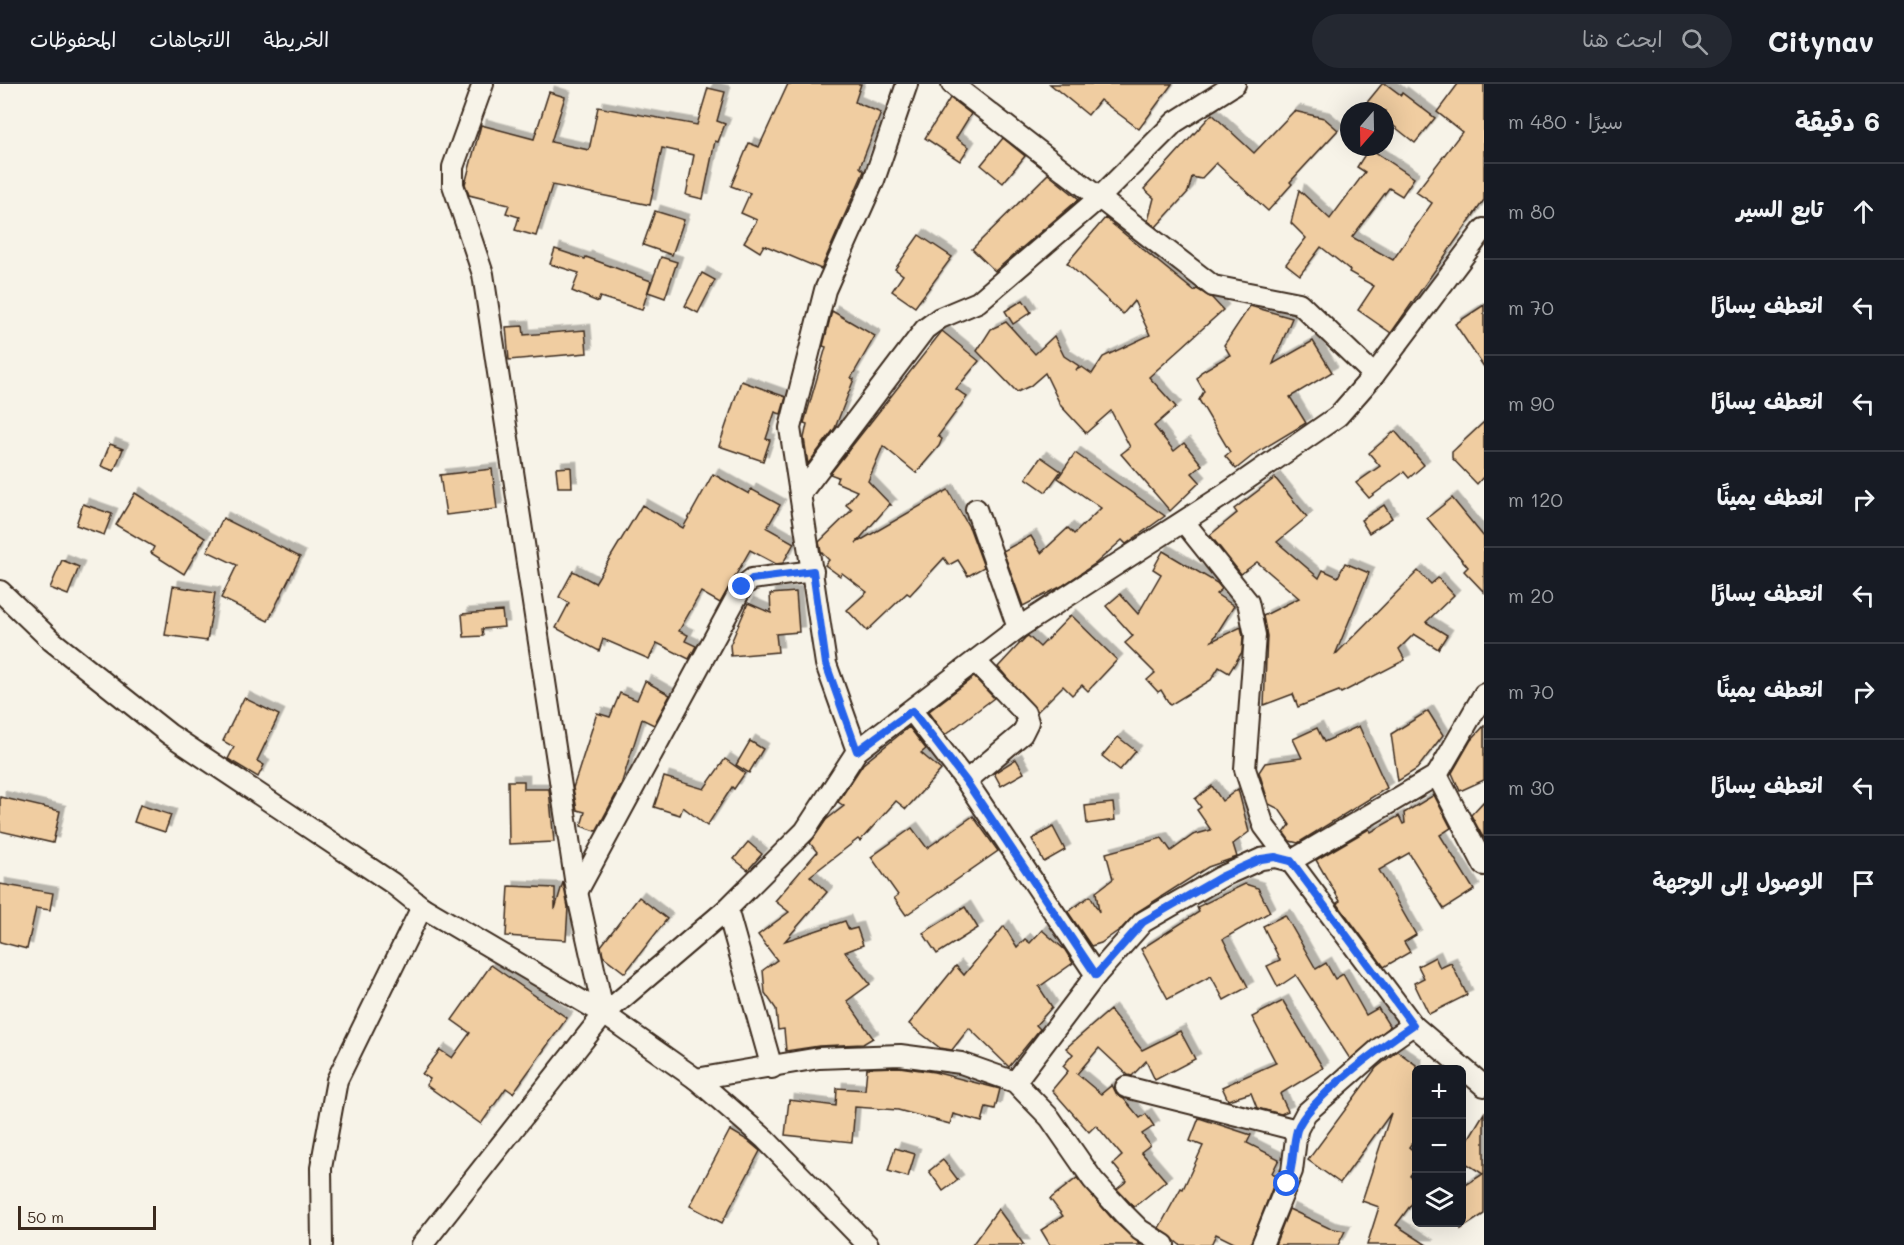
<!DOCTYPE html>
<html lang="ar">
<head>
<meta charset="utf-8">
<style>
	:root { --surface:#171b24; --page:#242831; --text:#f1f3f6; --muted:#9ea1a6; --line:#363941 }
	body { margin:0; font-family:Mali,"Playpen Sans Arabic",sans-serif; background:var(--page); color:var(--text); direction:rtl }
	.controls { position:absolute; right:18px; bottom:18px; display:grid; overflow:hidden; border-radius:9px; box-shadow:0 6px 24px #0002 }
	.controls button { width:54px; height:54px; display:grid; place-items:center; padding:0; border:0; border-bottom:2px solid var(--line); background:var(--surface); color:var(--text); font:30px sans-serif }
	.compass { position:absolute; left:1340px; top:18px; width:54px; height:54px; border-radius:50%; background:var(--surface); box-shadow:0 6px 24px #0002; rotate:200deg }
	.scale { position:absolute; left:18px; bottom:15px; width:138px; box-sizing:border-box; padding-left:6px; border:3px solid #3b2a1e; border-top:0; font-size:16px; line-height:21px; white-space:nowrap; color:#3b2a1e; -webkit-text-stroke:4px #f7f3e8; paint-order:stroke }
	.stop { position:absolute; width:18px; height:18px; margin:-14px; border:4px solid #2563eb; border-radius:50%; background:#fff }
	.stop.end { background:#2563eb; border-color:#fff; box-shadow:0 2px 6px #0008 }
	.list { margin:0; padding:0; list-style:none }
	h2 { display:flex; justify-content:space-between; align-items:center; height:78px; margin:0; padding:0 24px; font-size:26px }
	h2 small { font-size:20px; font-weight:400; color:var(--muted) }
	.list li { display:grid; grid-template-columns:39px 1fr auto; gap:18px; align-items:center; box-sizing:border-box; height:96px; padding:0 24px; border-top:2px solid var(--line) }
	.list b { display:block; font-size:22px; white-space:nowrap }
	.list em { font-size:20px; font-style:normal; color:var(--muted) }
	.icon { flex:none; width:33px; height:33px; fill:none; stroke:currentColor; stroke-width:2; stroke-linecap:round; stroke-linejoin:round }
	.map { position:relative; flex:none; width:1484px; height:1161px; overflow:hidden; direction:ltr }
	header { display:flex; align-items:center; gap:36px; box-sizing:border-box; height:84px; padding:0 30px; background:var(--surface); border-bottom:2px solid var(--line) }
	header strong { font-size:28px }
	nav { display:flex; gap:33px; margin-inline-start:auto; font-size:21px }
	.search { width:420px; height:54px; background:var(--page); display:flex; align-items:center; gap:15px; box-sizing:border-box; padding:0 21px; border-radius:33px; color:var(--muted); font-size:22px }
	main { display:flex }
	aside { flex:1; background:var(--surface) }
	.map>svg:first-child { display:block }
	.building { fill:#f0cda1; stroke:#3b2a1e; stroke-width:1.5; filter:url(#shadow) }
	.lines { fill:none; stroke-linecap:round; stroke-linejoin:round }
	.minor-casing { stroke:#3b2a1e; stroke-width:24 }
	.minor { stroke:#f7f3e8; stroke-width:20 }
	.route { stroke:#2563eb; stroke-width:8 }
</style>
</head>
<body>
<header>
<strong>Citynav</strong>
<div class="search"><svg class="icon" aria-label="search" viewBox="0 0 24 24"><circle cx="10" cy="10" r="6"/><path d="M15 15l6 6"/></svg>ابحث هنا</div>
<nav><a>الخريطة</a><a>الاتجاهات</a><a>المحفوظات</a></nav>
</header>
<main>
<aside>
<h2>6 دقيقة<small>سيرًا · 480 m</small></h2>
<ul class="list">
<li><svg class="icon" aria-label="ahead" viewBox="0 0 24 24"><path d="M12 20V5M6 11l6-6 6 6"/></svg><div><b>تابع السير</b></div><em>80 m</em></li>
<li><svg class="icon" aria-label="left" viewBox="0 0 24 24"><path d="M17 20v-9H6M10 6l-5 5 5 5"/></svg><div><b>انعطف يسارًا</b></div><em>70 m</em></li>
<li><svg class="icon" aria-label="left" viewBox="0 0 24 24"><path d="M17 20v-9H6M10 6l-5 5 5 5"/></svg><div><b>انعطف يسارًا</b></div><em>90 m</em></li>
<li><svg class="icon" aria-label="right" viewBox="0 0 24 24"><path d="M7 20v-9h11M14 6l5 5-5 5"/></svg><div><b>انعطف يمينًا</b></div><em>120 m</em></li>
<li><svg class="icon" aria-label="left" viewBox="0 0 24 24"><path d="M17 20v-9H6M10 6l-5 5 5 5"/></svg><div><b>انعطف يسارًا</b></div><em>20 m</em></li>
<li><svg class="icon" aria-label="right" viewBox="0 0 24 24"><path d="M7 20v-9h11M14 6l5 5-5 5"/></svg><div><b>انعطف يمينًا</b></div><em>70 m</em></li>
<li><svg class="icon" aria-label="left" viewBox="0 0 24 24"><path d="M17 20v-9H6M10 6l-5 5 5 5"/></svg><div><b>انعطف يسارًا</b></div><em>30 m</em></li>
<li><svg class="icon" aria-label="arrive" viewBox="0 0 24 24"><path d="M6 21V4h12l-3 4 3 4H6"/></svg><div><b>الوصول إلى الوجهة</b></div></li>
</ul>
</aside>
<div class="map">
<svg width="1484" height="1161" viewBox="0 0 1484 1161">
	<defs>
		<filter id="shadow"><feDropShadow dx="5.5" dy="-5.5" stdDeviation="0" flood-color="#0004"/></filter>
	</defs>
	<rect width="100%" height="100%" fill="#f7f3e8"/>
	<filter id="ink" filterUnits="userSpaceOnUse"><feTurbulence type="fractalNoise" baseFrequency=".0167" numOctaves="2"/><feDisplacementMap in="SourceGraphic" scale="12" xChannelSelector="R" yChannelSelector="G"/><feConvolveMatrix kernelMatrix="1 2 1 2 8 2 1 2 1" color-interpolation-filters="sRGB"/></filter>
	<g filter="url(#ink)">
		<!-- building -->
		<g class="building">
			<path d="M788,0h73l-6,18 26,11 -21,54 4,4 -43,98 -57,-24 -4,7 -16,-10 13,-22 -16,-7 9,-20 -19,-7 18,-43 10,4z"/>
			<path d="M1050,0h122l-33,45 -39,-29 -12,15z"/>
			<path d="M1382,0h4l15,11 1,-2 33,25 -20,25 -30,-24v-8h-25z"/>
			<path d="M1458,0h26v116l-93,133 -33,-23 16,-24 -25,-14 1,-2 -29,-23 -21,28 -14,-11 20,-26 -15,-15 8,-33 31,29 35,-47 -8,-5 12,-19 45,30 -12,18 -13,-8 -37,49 41,23 39,-57 -16,-11 46,-60 -25,-20z"/>
			<path d="M708,4l17,4 -8,29 8,3 -7,18 -3,-1 -12,58 -17,-4 8,-40 -32,-7 -12,57 -98,-20 -16,51 -21,-6 4,-13 -13,-4 3,-8 -40,-10 -4,-11 16,-59 53,14 15,-47 16,5 -14,45 38,8 9,-43 99,18z"/>
			<path d="M950,14l21,16 -15,24 13,9 -9,14 -35,-23z"/>
			<path d="M1294,27l30,7 14,12 -48,52 2,2 -24,27 -52,-48 -15,16 -9,-2 -4,15 -32,35 -8,-6 6,-23 -10,-9 68,-75 42,39z"/>
			<path d="M1003,54l22,18 -22,27 -22,-18z"/>
			<path d="M1048,90l31,25 -84,72 -23,-22z"/>
			<path d="M655,127l29,9 -12,35 -29,-10z"/>
			<path d="M1105,134l89,73 3,-2 15,9 11,12 -74,67 27,30 -22,19 20,25 10,-8 18,22 -10,8 8,9 -30,29 -49,-57 9,-7 -19,-36 -25,22 -25,-27 -16,-33 -15,13 -13,6 -40,-41 14,-22 15,-7 29,32 19,-18 10,20 15,10 -3,4 6,-3 10,7 11,-17 47,-22 -16,-34 -11,13 -56,-51z"/>
			<path d="M919,151l33,22 -37,50 -23,-16 11,-16 -8,-6z"/>
			<path d="M555,165l30,10 1,-2 65,24 -9,29 -42,-13 -2,5 -26,-11 7,-18 -29,-9z"/>
			<path d="M661,173l16,5 -12,36 -17,-6z"/>
			<path d="M702,189l13,7 -17,33 -13,-7z"/>
			<path d="M1023,216l8,12 -18,12 -8,-13z"/>
			<path d="M1484,221v62l-29,-43z"/>
			<path d="M1250,222l42,12 -19,46 40,-23 19,31 -42,25 16,26 -50,30 -20,16 -11,-13 5,-4 -31,-52 5,-9 -7,-12 4,-7 29,-17 -6,-10z"/>
			<path d="M832,227l43,25 -24,42 3,1 -19,49 -27,36 -4,-26 3,-14 -3,-1 22,-76 -3,-1z"/>
			<path d="M523,242l1,9 61,-5 2,23 -78,7 -3,-33z"/>
			<path d="M942,247l37,30 -23,28 11,8 -29,39 4,3 -3,7 -23,27 -33,-27 -15,35 23,24h-2l-33,38 92,-53 22,39 14,38 -16,9 -10,-16 -9,5 -5,-7 -34,37 -3,-2 -40,38 -20,-21 20,-18 -25,-19 -2,3 -15,-11 4,-5 -8,-8 -2,-10 33,-32 -6,-5 11,-14 -21,-9 2,-5 -8,-3z"/>
			<path d="M741,297l45,16 -5,17 -6,-2 -9,27 4,1 -7,21 -44,-15z"/>
			<path d="M1484,338v54l-7,8 -25,-26v-6z"/>
			<path d="M1395,347l29,34 -15,13 -5,-6 -35,26 -13,-15 24,-17 -11,-13z"/>
			<path d="M110,360l13,5 -9,22 -13,-5z"/>
			<path d="M1075,369l90,63 -39,28 -4,-4 -26,23 -34,23 -39,20 -20,-55 28,-15 10,17 27,-25 6,6 27,-26 -43,-30z"/>
			<path d="M1041,373l20,14 -15,21 -20,-14z"/>
			<path d="M571,383l1,20h-14l-2,-19z"/>
			<path d="M492,385l5,40 -51,6 -6,-40z"/>
			<path d="M713,390l36,20 2,-5 29,16 -13,23 27,15 -11,20 -7,1 -26,-14 -30,53 -19,-11 -22,39 9,4 -3,6 11,5 -7,13 -32,-16 -8,16 -46,-20 -4,12 -43,-23 13,-25 -10,-6 14,-26 22,12 47,-78 41,23z"/>
			<path d="M1275,394l32,39 -30,25 42,36 4,-8 15,7 7,-14 24,10 -34,82 83,-84 13,13 7,-6 16,17 -28,27 21,13 -9,14 -24,-15 -15,15 6,11 -64,33 -2,-2 -41,16 -5,-13 -29,11 3,-69 -4,-20 36,-18 -42,-36 -16,12 -31,-39 27,-22 -3,-4z"/>
			<path d="M135,409l70,45 -21,36 -33,-21 3,-6 -38,-22z"/>
			<path d="M1452,414l32,39v55l-20,-21 4,-4 -41,-49z"/>
			<path d="M83,420l29,10 -8,21 -28,-10z"/>
			<path d="M1384,421l8,13 -23,15 -8,-13z"/>
			<path d="M223,434l77,39 -32,64 -47,-23 16,-33 -30,-14z"/>
			<path d="M1163,467l54,32 5,6 -6,5 18,12 -22,35 29,-14 2,9 -1,16 -13,21 -10,-6 -8,13 -41,25 -9,-15 -3,2 -11,-12 8,-7 -30,-30 8,-7 -27,-30 14,-12 18,20 23,-40 -8,-5z"/>
			<path d="M62,476l17,7 -11,28 -18,-7z"/>
			<path d="M173,502l42,7 -8,48 -42,-6z"/>
			<path d="M796,508l3,40 -23,2 2,18 -47,4 -1,-11 18,-42 23,10 -1,-19z"/>
			<path d="M502,527l2,16 -22,2 1,7 -19,1 -2,-23z"/>
			<path d="M1071,531l46,45 -29,31 -6,-6 -10,10 -9,-9 -26,26 -39,-45 27,-29 3,-2 12,11z"/>
			<path d="M974,593l20,21 -49,37 -17,-23z"/>
			<path d="M645,597l25,14 -16,30 -12,-6 -21,66 -25,46 -15,-5 4,-14 -8,-2 -4,-22 24,-75 13,4 10,-24 17,7z"/>
			<path d="M244,614l35,17 -22,46 7,4 -6,12 -30,-18 6,-12 -11,-6z"/>
			<path d="M1428,627l15,24 -26,34 -19,12 -7,-47z"/>
			<path d="M1359,642l28,62 -89,55 -8,-2 -6,-8 6,-8 -11,-16 -10,-5 -10,-32 6,-9 37,-5 -9,-19 24,-11 7,14z"/>
			<path d="M1484,642v54l-24,11 -8,-18 19,-33z"/>
			<path d="M909,643l17,22 -5,4 20,17 -35,39 -10,-8 -36,40 -2,-2 -48,37 17,16 -42,49 60,-20 4,9 8,-2 6,17 -18,7 25,32 -23,17 26,37 -10,6 -44,2 -33,5 -2,-22 -6,1 -2,-21 -11,-16 -2,-23 14,-10 -19,-25 31,-23 -14,-11 42,-49 -7,-9 16,-23 18,-14 -6,-4 25,-38z"/>
			<path d="M1118,653l18,14 -16,19 -18,-14z"/>
			<path d="M750,657l13,8 -14,24 -13,-8z"/>
			<path d="M725,675l20,14 -11,16 -2,-2 -25,39 -24,-19 -3,8 -26,-8 10,-30 40,12z"/>
			<path d="M1016,675l8,14 -23,13 -7,-13z"/>
			<path d="M508,697h16v8h25l5,53 -45,2z"/>
			<path d="M1212,702l10,15 16,-12 11,43 -16,12 4,13 -29,10 -71,45 -15,16 -21,15 -10,3 -23,-34 22,-16 9,16 -3,-20 17,-13 -7,-26 56,-15 9,13 22,-16 18,-5 -14,-20 4,-3 -6,-8z"/>
			<path d="M1434,711l17,33 -11,7 34,55 -30,19 -35,-56 -30,17 37,65 -12,7 6,10 -26,15 -47,-64 3,-2 -24,-41 53,-31 2,3 28,-16 4,8 2,-1 -1,-10z"/>
			<path d="M0,713l60,14 -7,32 -53,-12z"/>
			<path d="M1484,717v38l-13,-24z"/>
			<path d="M1113,719l2,17 -28,4 -2,-18z"/>
			<path d="M140,721l31,10 -6,17 -31,-10z"/>
			<path d="M973,732l25,35 -92,64 -12,-17 4,-3 -27,-38 41,-29 15,20z"/>
			<path d="M1053,743l12,23 -21,12 -12,-23z"/>
			<path d="M748,758l14,12 -14,16 -14,-11z"/>
			<path d="M563,798l5,25 -2,33 -60,-4 3,-50 46,2v21z"/>
			<path d="M0,800l53,9 -3,17 -14,-2 -9,41 -27,-7z"/>
			<path d="M1245,800l13,4 12,24 -47,27 25,48 -24,13 -13,-24 -43,23 -27,-50 58,-37 -2,-5z"/>
			<path d="M639,813l28,22 -42,54 -22,-17 -2,-10z"/>
			<path d="M965,823l13,21 -41,26 -14,-21z"/>
			<path d="M1285,831l31,54 10,-6 9,16 8,-5 23,41 12,-7 12,19 -40,32 -54,-84 -18,12 -11,-21 13,-6 -17,-34z"/>
			<path d="M1004,842l13,21 8,-8 5,4 12,-13 23,20 8,13 -34,24 13,20 -16,18 4,4 -31,38 -40,-39 -17,22 -12,-2 -31,-24 47,-58 8,9z"/>
			<path d="M1435,873l5,11 11,-5 16,32 -38,19 -15,-31 10,-5 -6,-12z"/>
			<path d="M491,881l76,53 -54,75 -7,-5 -25,36 -55,-39 4,-6 -8,-5 18,-24 12,8 18,-25 -18,-13z"/>
			<path d="M1283,917l40,67 -43,26 8,17 -7,3 -24,-6 -6,-15 -23,7 -6,-13 54,-24 -24,-46z"/>
			<path d="M1110,926l32,40 38,-19 15,28 -40,21 -9,-19 -14,15 -4,-1 -29,-27 -22,26 24,20 11,-9 5,10 7,4 16,19 6,-4 8,12 -12,8 8,11 -9,7 25,29 -32,26 -17,-18 10,-8 -14,-17 9,-8 -26,-31 -7,7 -37,-42 16,-19 -5,-5 10,-12 -7,-6z"/>
			<path d="M1397,967l19,14v72l-7,10 7,6v15l-6,8 6,5v17l-20,27 31,20h-60l12,-38 -17,-6 29,-88 -51,70 -32,-23 68,-92z"/>
			<path d="M899,983l35,5 66,17 -5,20 -9,-2 -4,15 -29,-8 -3,10 -52,-14 -43,-3 -3,35 -67,-7 4,-35 47,6 1,-18 28,2 2,-22z"/>
			<path d="M1484,1029v101l-23,15v-41l22,-14 -22,-14v-9z"/>
			<path d="M1199,1034l52,17 -4,8 32,16 -7,14 5,3 -27,69h-12l-22,-11 -5,11h-31l-21,-17 22,-40 2,1 20,-43 -13,-5z"/>
			<path d="M730,1046l17,10 13,11 -38,72 -32,-17z"/>
			<path d="M895,1064l20,6 -7,23 -20,-6z"/>
			<path d="M943,1076l15,20 -15,11 -14,-20z"/>
			<path d="M1077,1094l38,44 26,23h-91l-9,-15 22,-14 -13,-17z"/>
			<path d="M998,1125l26,36h-52z"/>
			<path d="M1289,1125l40,19 16,3 -7,14h-63z"/>
		</g>
		<g class="lines">
			<!-- minor casing -->
			<g class="minor-casing">
				<g id="minor">
					<path d="M483,0l-30,83v18l30,89 94,618 27,122"/>
					<path d="M952,0l261,202 86,17 75,72"/>
					<path d="M801,409l124,-164 15,-11 38,-16 121,-104 76,-76 60,-38"/>
					<path d="M976,425l42,119"/>
					<path d="M1184,438l64,80 7,33 -10,134 19,57 149,199 71,61"/>
					<path d="M0,507l52,50 117,93 223,149 30,24 182,107 92,65 69,60 103,106"/>
					<path d="M912,627l54,70 130,194"/>
					<path d="M857,667l-31,-87 -36,-236 35,-138 49,-110 33,-96"/>
					<path d="M1437,691l47,90"/>
					<path d="M966,697l56,-47 6,-12 -3,-9 -49,-51"/>
					<path d="M577,808l165,-305 10,-8 61,-8"/>
					<path d="M727,825l45,159"/>
					<path d="M696,995l123,-21 81,-3 61,8 54,19 35,36 43,62 31,34 16,16 24,15"/>
					<path d="M1015,998l81,-107 47,-53 78,-45 40,-18 14,-2 16,4 146,-86 47,-81"/>
					<path d="M1126,1003l171,43"/>
					<path d="M322,1161l-1,-77 16,-88 85,-173"/>
					<path d="M422,1161l182,-231 123,-105 78,-78 52,-80 161,-123 206,-133 114,-79 36,-41 110,-146"/>
					<path d="M1262,1161l30,-74 5,-41 9,-17 74,-65 33,-23"/>
				</g>
			</g>
			<!-- minor -->
			<use href="#minor" class="minor"/>
		</g>
	</g>
	<g class="lines" filter="url(#ink)">
		<!-- route -->
		<path class="route" d="M742,503l10,-8 61,-8 13,93 31,87 55,-40 54,70 130,194 47,-53 78,-45 40,-18 14,-2 16,4 122,164c-28,19 -106,75 -116,105 -5,18 -3,36 -10,54"/>
	</g>
</svg>
<div class="controls">
<button>+</button>
<button>−</button>
<button><svg class="icon" aria-label="layers" viewBox="0 0 24 24"><path d="M12 4l9 5-9 5-9-5zM3 14l9 5 9-5"/></svg></button>
</div>
<svg class="compass" viewBox="-18 -18 36 36"><path d="M0-13l5 13h-10z" fill="#e53935"/><path d="M0 13l5-13h-10z" fill="#9ea1a6"/></svg>
<div class="scale">50 m</div>
<div class="stop" style="left:1287px;top:1100px"></div>
<div class="stop end" style="left:742px;top:503px"></div>
</div>
</main>
</body>
</html>
